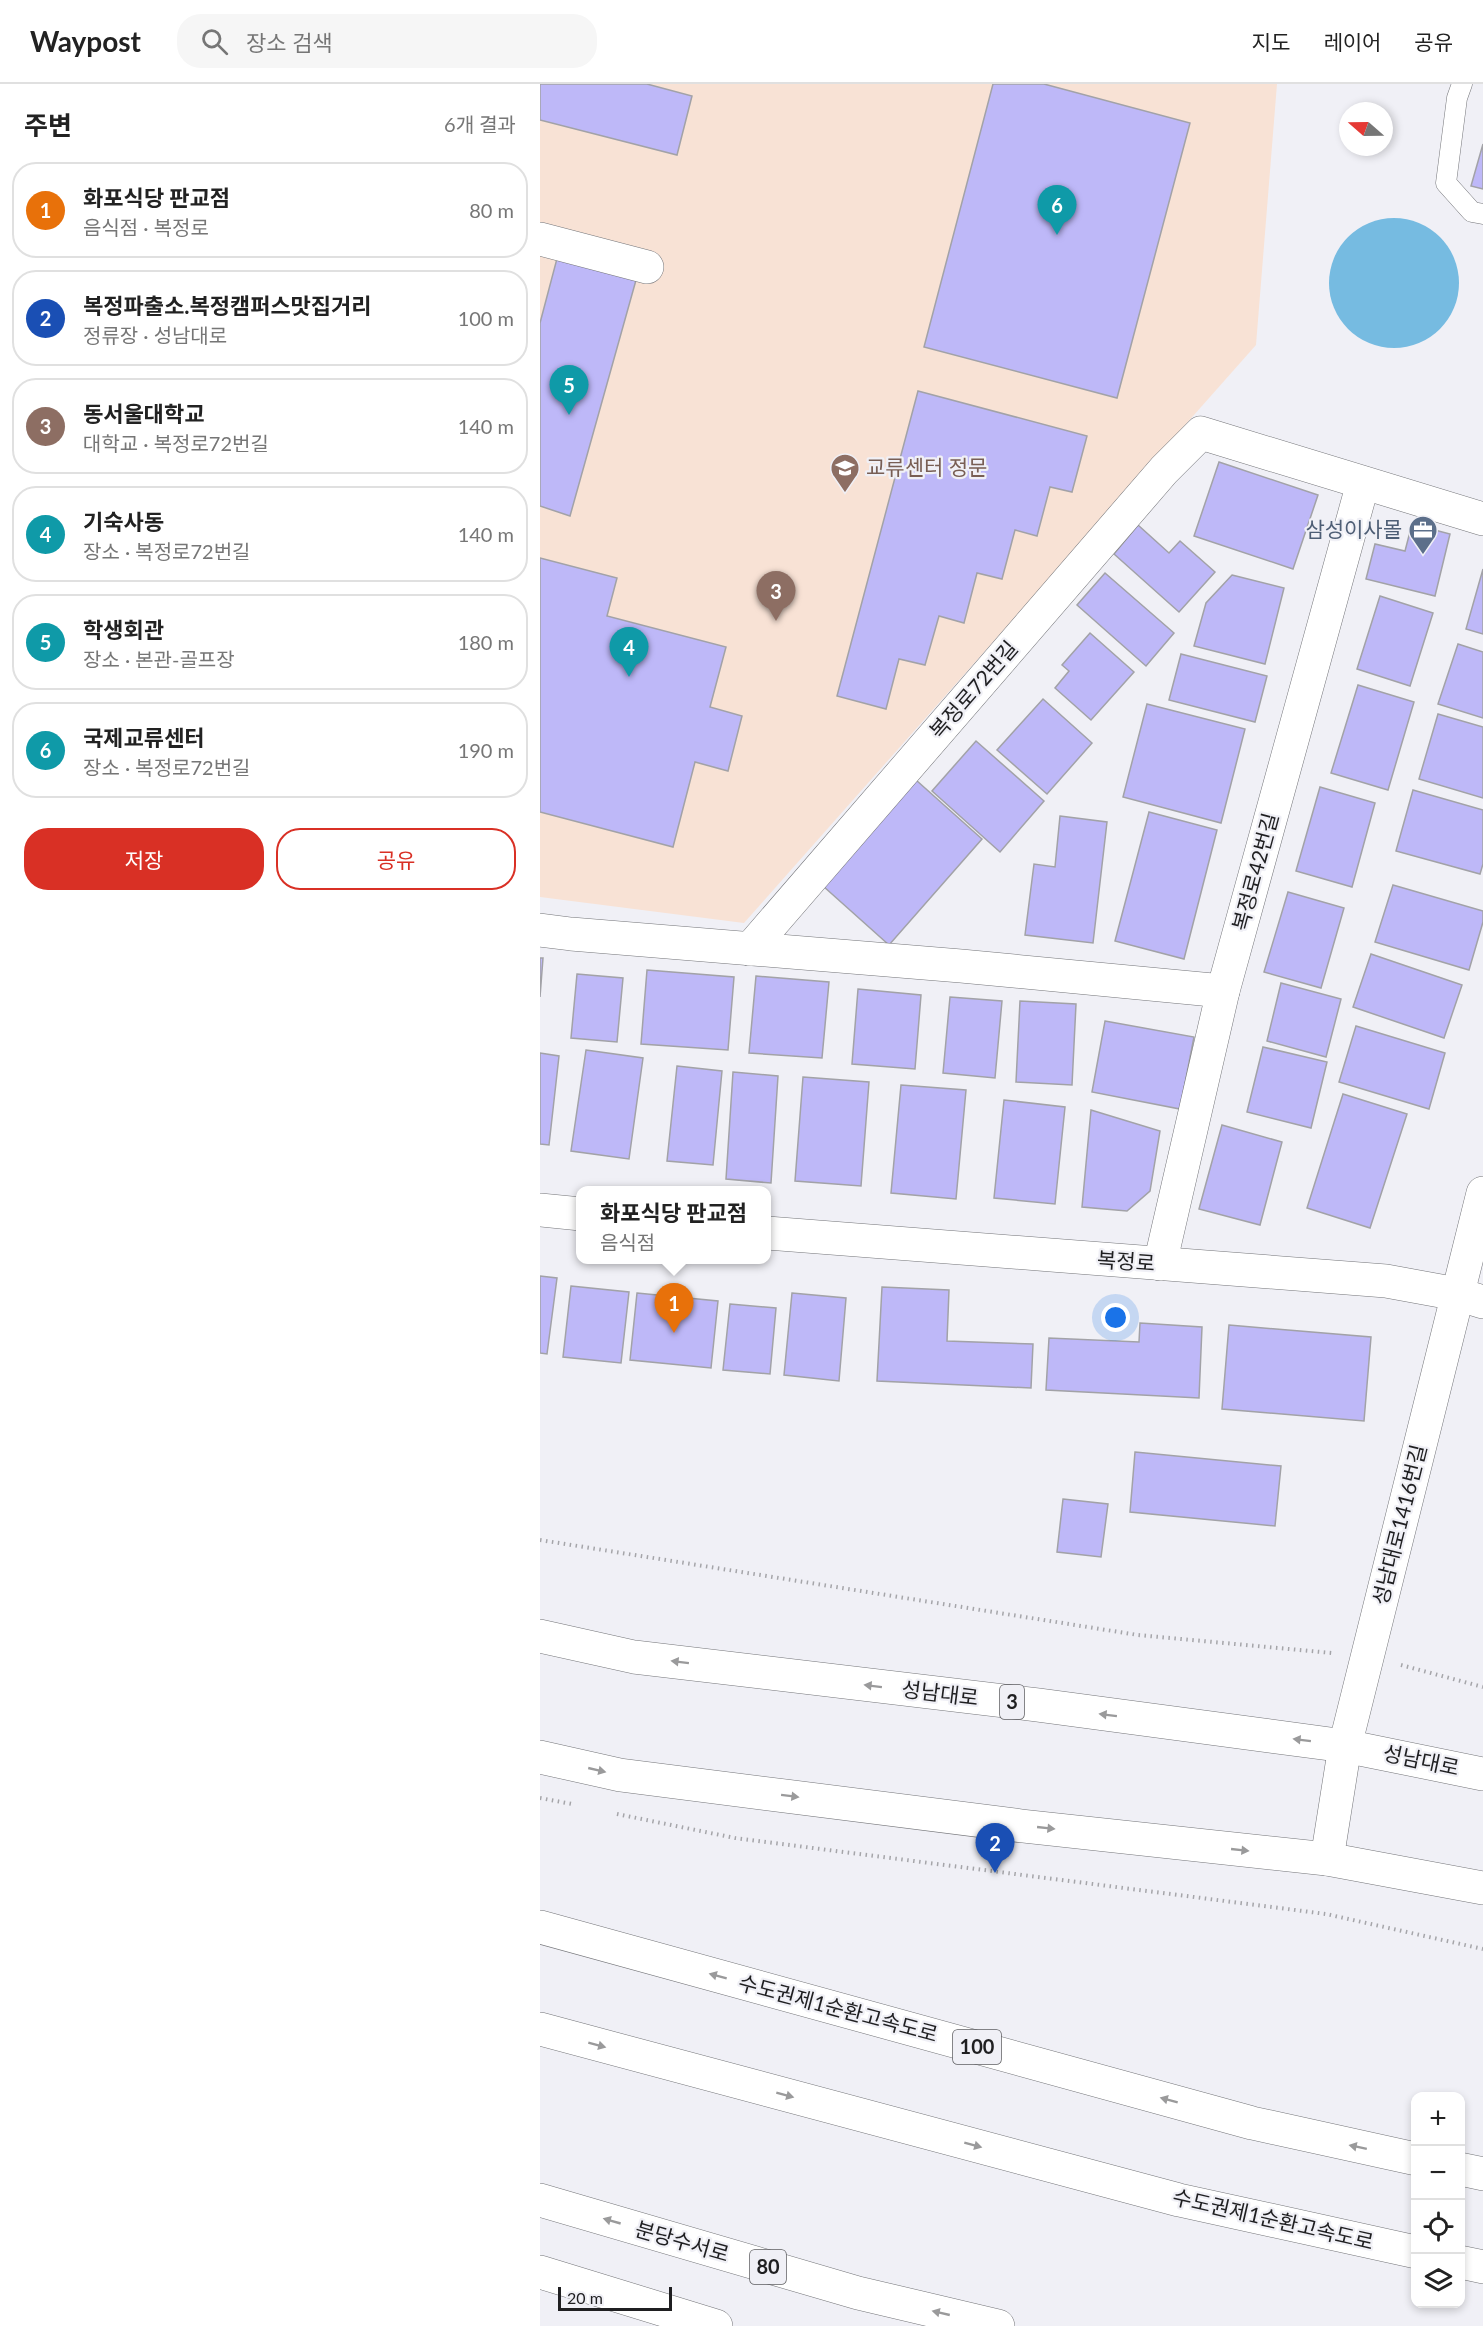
<!DOCTYPE html>
<html lang="ko">
<head>
<meta charset="utf-8">
<style>
	:root { --surface:#fff; --page:#f6f6f6; --text:#222; --muted:#767676; --line:#e0e0e0; --accent:#d93025 }
	body { margin:0; font-family:Lato,"Noto Sans KR",sans-serif; background:var(--page); color:var(--text) }
	.controls { position:absolute; right:18px; bottom:18px; display:grid; overflow:hidden; border-radius:12px; box-shadow:0 3px 9px #0003 }
	.controls button { width:54px; height:54px; display:grid; place-items:center; padding:0; border:0; border-bottom:2px solid var(--line); background:var(--surface); color:var(--text); font:30px sans-serif }
	.compass { position:absolute; left:799px; top:18px; width:54px; height:54px; border-radius:50%; background:var(--surface); box-shadow:0 3px 9px #0003; rotate:290deg }
	.scale { position:absolute; left:18px; bottom:15px; width:114px; box-sizing:border-box; padding-left:6px; border:3px solid #1f1f21; border-top:0; font-size:16px; line-height:21px; white-space:nowrap; color:#1f1f21; -webkit-text-stroke:4px #f0f0f6; paint-order:stroke }
	.you { position:absolute; left:576px; top:1234px; width:21px; height:21px; margin:-15px; border:4px solid #fff; border-radius:50%; background:#1a73e8; box-shadow:0 0 0 9px #1a73e833 }
	.badge { display:grid; place-items:center; width:39px; height:39px; border-radius:50%; background:var(--accent); color:#fff; font-size:20px; font-weight:700 }
	.pin { position:absolute; translate:-50% -50px; filter:drop-shadow(0 2px 3px #0008) }
	.pin::after { content:''; position:absolute; top:32px; width:21px; height:18px; background:inherit; clip-path:polygon(0 0,100% 0,50% 100%) }
	.popup { position:absolute; left:36px; top:1102px; width:195px; height:78px; box-sizing:border-box; display:grid; place-content:center; border-radius:12px; background:var(--surface); filter:drop-shadow(0 2px 4px #0005); font-size:20px; white-space:nowrap; color:var(--muted) }
	.popup b { font-size:22px; color:var(--text) }
	.popup::after { content:''; position:absolute; left:50%; top:100%; margin-left:-12px; border:12px solid transparent; border-top-color:var(--surface) }
	.list { margin:0; padding:0; list-style:none }
	h2 { display:flex; justify-content:space-between; align-items:center; height:78px; margin:0; padding:0 24px; font-size:26px }
	h2 small { font-size:20px; font-weight:400; color:var(--muted) }
	.list li { display:grid; grid-template-columns:39px 1fr auto; gap:18px; align-items:center; box-sizing:border-box; height:96px; margin:0 12px 12px; padding:0 12px; border:2px solid var(--line); border-radius:24px }
	.list b { display:block; font-size:22px; white-space:nowrap }
	.list p { margin:0; font-size:20px; white-space:nowrap; color:var(--muted) }
	.list em { font-size:20px; font-style:normal; color:var(--muted) }
	.actions { display:flex; gap:12px; padding:18px 24px }
	.actions a { flex:1; padding:14px 0; border:2px solid var(--accent); border-radius:24px; text-align:center; font-size:21px; color:var(--accent) }
	.actions .main { background:var(--accent); color:#fff }
	.icon { flex:none; width:33px; height:33px; fill:none; stroke:currentColor; stroke-width:2; stroke-linecap:round; stroke-linejoin:round }
	.map { position:relative; flex:none; width:943px; height:2242px; overflow:hidden }
	header { display:flex; align-items:center; gap:36px; box-sizing:border-box; height:84px; padding:0 30px; background:var(--surface); border-bottom:2px solid var(--line) }
	header strong { font-size:28px }
	nav { display:flex; gap:33px; margin-inline-start:auto; font-size:21px }
	.search { width:420px; height:54px; background:var(--page); display:flex; align-items:center; gap:15px; box-sizing:border-box; padding:0 21px; border-radius:24px; color:var(--muted); font-size:22px }
	main { display:flex }
	aside { flex:1; background:var(--surface) }
	.map>svg:first-child { display:block }
	.education { fill:#f8e2d5 }
	.water { fill:#76bbe1 }
	.building { fill:#beb8f8; stroke:#a2a2a7; stroke-width:1.5 }
	.lines { fill:none; stroke-linecap:round; stroke-linejoin:round }
	.service-casing { stroke:#747579; stroke-width:21 }
	.minor-casing { stroke:#747579; stroke-width:34 }
	.tertiary-casing { stroke:#747579; stroke-width:34 }
	.primary-casing { stroke:#747579; stroke-width:34 }
	.trunk-casing { stroke:#747579; stroke-width:34 }
	.motorway-casing { stroke:#747579; stroke-width:34 }
	.path { stroke:#a5a5a9; stroke-width:4; stroke-dasharray:1.5 4.5; stroke-linecap:butt }
	.service { stroke:#fff; stroke-width:20 }
	.minor { stroke:#fff; stroke-width:33 }
	.tertiary { stroke:#fff; stroke-width:33 }
	.primary { stroke:#fff; stroke-width:33 }
	.trunk { stroke:#fff; stroke-width:33 }
	.motorway { stroke:#fff; stroke-width:33 }
	.oneway { fill:#9a9a9b }
	.labels { text-anchor:middle; stroke-width:4.5; stroke-linejoin:round; paint-order:stroke }
	.shield { fill:#f0f0f6; stroke:#5e5e61; stroke-width:1.5 }
	.shield-label { font-size:20px; font-weight:bold; fill:#1f1f21 }
	.education-label { font-size:21px; fill:#785e54; stroke:#f0f0f6; text-anchor:start }
	.service-label { font-size:21px; fill:#4e5e75; stroke:#f0f0f6; text-anchor:end }
	.street-label { font-size:21px; fill:#1f1f21; stroke:#f0f0f6 }
</style>
</head>
<body>
<header>
<strong>Waypost</strong>
<div class="search"><svg class="icon" aria-label="search" viewBox="0 0 24 24"><circle cx="10" cy="10" r="6"/><path d="M15 15l6 6"/></svg>장소 검색</div>
<nav><a>지도</a><a>레이어</a><a>공유</a></nav>
</header>
<main>
<aside>
<h2>주변<small>6개 결과</small></h2>
<ul class="list">
<li><span class="badge" style="background:#e8710a">1</span><div><b>화포식당 판교점</b><p>음식점 · 복정로</p></div><em>80 m</em></li>
<li><span class="badge" style="background:#1a4fb4">2</span><div><b>복정파출소.복정캠퍼스맛집거리</b><p>정류장 · 성남대로</p></div><em>100 m</em></li>
<li><span class="badge" style="background:#8d6e63">3</span><div><b>동서울대학교</b><p>대학교 · 복정로72번길</p></div><em>140 m</em></li>
<li><span class="badge" style="background:#0f9aa8">4</span><div><b>기숙사동</b><p>장소 · 복정로72번길</p></div><em>140 m</em></li>
<li><span class="badge" style="background:#0f9aa8">5</span><div><b>학생회관</b><p>장소 · 본관-골프장</p></div><em>180 m</em></li>
<li><span class="badge" style="background:#0f9aa8">6</span><div><b>국제교류센터</b><p>장소 · 복정로72번길</p></div><em>190 m</em></li>
</ul>
<div class="actions"><a class="main">저장</a><a>공유</a></div>
</aside>
<div class="map">
<svg width="943" height="2242" viewBox="0 0 943 2242">
	<rect width="100%" height="100%" fill="#f0f0f6"/>
	<!-- education -->
	<path class="education" d="M0,0h737l-21,261 -512,578 -204,-26z"/>
	<!-- water -->
	<circle class="water" cx="854" cy="199" r="65"/>
	<!-- building -->
	<g class="building">
		<path d="M0,0h107l45,12 -15,59 -137,-35z"/>
		<path d="M453,0h51l146,39 -73,275 -193,-51z"/>
		<path d="M943,60v45l-12,-3z"/>
		<path d="M19,167l79,22 -68,243 -30,-10v-183z"/>
		<path d="M378,307l169,45 -15,56 -22,-5 -13,49 -22,-6 -13,49 -25,-6 -13,50 -25,-7 -14,49 -26,-6 -13,50 -49,-13z"/>
		<path d="M679,378l99,33 -25,74 -99,-33z"/>
		<path d="M872,440l38,10 -15,62 -69,-17 9,-35 30,7z"/>
		<path d="M598,441l31,28 11,-12 35,31 -36,40 -65,-58z"/>
		<path d="M0,474l77,20 -10,38 119,31 -16,60 32,9 -14,55 -33,-9 -22,85 -133,-35z"/>
		<path d="M943,485v65l-17,-5z"/>
		<path d="M565,489l69,60 -28,33 -69,-61z"/>
		<path d="M692,491l52,13 -19,76 -71,-18 12,-43z"/>
		<path d="M840,512l53,17 -23,73 -53,-17z"/>
		<path d="M550,549l44,39 -43,48 -36,-32 14,-17 -7,-6z"/>
		<path d="M918,560l25,8v66l-45,-14z"/>
		<path d="M641,570l86,22 -12,46 -86,-22z"/>
		<path d="M818,601l56,17 -26,88 -57,-17z"/>
		<path d="M503,615l49,44 -45,51 -50,-44z"/>
		<path d="M607,620l98,25 -24,94 -98,-26z"/>
		<path d="M898,630l45,13v71l-64,-19z"/>
		<path d="M436,657l68,60 -44,51 -68,-61z"/>
		<path d="M376,696l66,59 -93,106 -66,-59z"/>
		<path d="M780,703l55,16 -23,84 -56,-16z"/>
		<path d="M873,706l70,20v54l-3,10 -84,-23z"/>
		<path d="M609,728l68,18 -33,129 -69,-18z"/>
		<path d="M520,732l47,6 -14,121 -68,-8 9,-71 21,3z"/>
		<path d="M853,801l90,26v11l-14,48 -94,-28z"/>
		<path d="M748,808l56,16 -23,80 -57,-16z"/>
		<path d="M831,870l91,31 -18,53 -91,-31z"/>
		<path d="M0,874h3l-3,39z"/>
		<path d="M107,886l87,7 -6,73 -87,-6z"/>
		<path d="M37,890l46,4 -6,64 -46,-4z"/>
		<path d="M216,892l73,6 -7,76 -73,-5z"/>
		<path d="M741,899l60,16 -15,58 -59,-16z"/>
		<path d="M318,905l63,6 -6,74 -63,-5z"/>
		<path d="M410,913l52,4 -7,77 -52,-5z"/>
		<path d="M480,917l56,3 -4,81 -56,-3z"/>
		<path d="M565,937l89,16 -14,72 -88,-17z"/>
		<path d="M816,942l89,27 -16,56 -90,-27z"/>
		<path d="M723,963l64,15 -16,66 -64,-16z"/>
		<path d="M46,966l57,8 -14,101 -58,-8z"/>
		<path d="M0,969l19,3 -10,89 -9,-1z"/>
		<path d="M137,982l45,5 -9,94 -46,-4z"/>
		<path d="M193,988l45,4 -7,107 -45,-4z"/>
		<path d="M263,993l66,5 -8,104 -66,-5z"/>
		<path d="M361,1001l65,5 -10,109 -65,-6z"/>
		<path d="M803,1010l64,20 -37,114 -63,-20z"/>
		<path d="M464,1016l61,7 -10,97 -61,-6z"/>
		<path d="M551,1026l69,21 -10,60 -23,20 -45,-4z"/>
		<path d="M682,1041l60,17 -22,83 -61,-16z"/>
		<path d="M0,1192l17,2 -10,76 -7,-1z"/>
		<path d="M31,1202l58,6 -8,71 -58,-6z"/>
		<path d="M342,1203l67,3 -2,51 86,3 -2,44 -154,-7z"/>
		<path d="M97,1209l81,8 -7,67 -81,-8z"/>
		<path d="M252,1209l54,5 -7,83 -55,-6z"/>
		<path d="M190,1220l46,4 -6,66 -47,-4z"/>
		<path d="M600,1239l62,4 -3,71 -153,-8 3,-52 90,4z"/>
		<path d="M689,1241l142,12 -7,84 -142,-12z"/>
		<path d="M595,1368l146,14 -6,60 -145,-14z"/>
		<path d="M523,1415l45,5 -7,53 -44,-5z"/>
	</g>
	<g class="lines">
		<!-- service casing -->
		<g class="service-casing">
			<path id="service" d="M922,0l-5,14 -11,85 26,29 11,2"/>
		</g>
		<!-- minor casing -->
		<g class="minor-casing">
			<g id="minor">
				<path d="M0,155l107,28"/>
				<path d="M0,846l31,4 390,32 262,25"/>
				<path d="M210,865l414,-479 37,-37 282,86"/>
				<path d="M620,1180l63,-273 140,-508"/>
				<path d="M787,1775l18,-113 138,-553"/>
			</g>
		</g>
		<!-- tertiary casing -->
		<g class="tertiary-casing">
			<g id="tertiary">
				<path d="M0,1126l41,4"/>
				<path d="M227,1149l619,48 71,13 26,8"/>
			</g>
		</g>
		<!-- primary casing -->
		<g class="primary-casing">
			<g id="primary">
				<path d="M0,1552l94,21 404,48 307,41 138,28"/>
				<path d="M0,1673l80,18 402,51 305,33 156,29"/>
			</g>
		</g>
		<!-- trunk casing -->
		<g class="trunk-casing">
			<g id="trunk">
				<path d="M0,2116l318,93 140,33"/>
				<path d="M0,2188l176,54"/>
			</g>
		</g>
		<!-- motorway casing -->
		<g class="motorway-casing">
			<g id="motorway">
				<path d="M0,1843l712,196 164,36"/>
				<path d="M0,1945l639,171 237,52"/>
				<path d="M920,2085l23,5"/>
				<path d="M920,2178l23,5"/>
			</g>
		</g>
		<!-- path -->
		<g class="path">
			<path d="M0,1456l598,95 194,18"/>
			<path d="M861,1581l82,22"/>
			<path d="M0,1714l32,6"/>
			<path d="M77,1730l118,24 591,76 157,35"/>
		</g>
		<!-- service -->
		<use href="#service" class="service"/>
		<!-- minor -->
		<use href="#minor" class="minor"/>
		<!-- tertiary -->
		<use href="#tertiary" class="tertiary"/>
		<!-- primary -->
		<use href="#primary" class="primary"/>
		<!-- trunk -->
		<use href="#trunk" class="trunk"/>
		<!-- motorway -->
		<use href="#motorway" class="motorway"/>
	</g>
	<!-- one-way arrows -->
	<defs><path id="oneway-solid" d="M-6-.8H1V-3.2L6.5 0L1 3.2V.8H-6Z" transform="scale(1.5)"/></defs>
	<g class="oneway">
		<use href="#oneway-solid" transform="translate(140 1578) rotate(-173)"/>
		<use href="#oneway-solid" transform="translate(333 1602) rotate(-173)"/>
		<use href="#oneway-solid" transform="translate(568 1631) rotate(-173)"/>
		<use href="#oneway-solid" transform="translate(762 1656) rotate(-173)"/>
		<use href="#oneway-solid" transform="translate(57 1686) rotate(13)"/>
		<use href="#oneway-solid" transform="translate(250 1712) rotate(7)"/>
		<use href="#oneway-solid" transform="translate(506 1744) rotate(6)"/>
		<use href="#oneway-solid" transform="translate(700 1766) rotate(6)"/>
		<use href="#oneway-solid" transform="translate(178 1892) rotate(-165)"/>
		<use href="#oneway-solid" transform="translate(57 1961) rotate(15)"/>
		<use href="#oneway-solid" transform="translate(245 2011) rotate(15)"/>
		<use href="#oneway-solid" transform="translate(629 2016) rotate(-165)"/>
		<use href="#oneway-solid" transform="translate(433 2061) rotate(15)"/>
		<use href="#oneway-solid" transform="translate(818 2063) rotate(-168)"/>
		<use href="#oneway-solid" transform="translate(72 2137) rotate(-164)"/>
		<use href="#oneway-solid" transform="translate(401 2229) rotate(-167)"/>
	</g>
	<!-- icons -->
	<defs>
		<g id="school-pin" transform="scale(1.5)"><path d="M0 17L-7.5 6A9.5 9.5 0 1 1 7.5 6Z" fill="#8d6e63" stroke="#f0f0f6"/><path d="M0-5L7-2L0 1L-7-2ZM-4 1L0 2.5L4 1V4Q0 6-4 4Z" fill="#fff"/></g>
		<g id="office-pin" transform="scale(1.5)"><path d="M0 17L-7.5 6A9.5 9.5 0 1 1 7.5 6Z" fill="#5c6f8a" stroke="#f0f0f6"/><path d="M-6-3h4V-5.5h4V-3h4V5H-6ZM-1-4.5V-3h2v-1.5ZM-6 0V1H6V0Z" fill="#fff"/></g>
	</defs>
	<g fill-rule="evenodd">
		<use href="#school-pin" x="305" y="384"/>
		<use href="#office-pin" x="883" y="446"/>
	</g>
	<g class="labels">
		<!-- shield labels -->
		<g class="shield">
			<rect x="460" y="1601" width="24" height="34" rx="4.5"/>
			<rect x="413" y="1946" width="48" height="34" rx="4.5"/>
			<rect x="210" y="2166" width="36" height="34" rx="4.5"/>
		</g>
		<g class="shield-label">
			<text x="472" y="1625">3</text>
			<text x="437" y="1970">100</text>
			<text x="228" y="2190">80</text>
		</g>
		<!-- education labels -->
		<g class="education-label">
			<text x="326" y="391">교류센터 정문</text>
		</g>
		<!-- service labels -->
		<g class="service-label">
			<text x="862" y="453">삼성이사몰</text>
		</g>
		<!-- street labels -->
		<g class="street-label">
			<text transform="translate(434 606) rotate(-49)" y="7">복정로72번길</text>
			<text transform="translate(716 788) rotate(-75)" y="7">복정로42번길</text>
			<text transform="translate(586 1178) rotate(4)" y="7">복정로</text>
			<text transform="translate(860 1441) rotate(-76)" y="7">성남대로1416번길</text>
			<text transform="translate(400 1610) rotate(7)" y="7">성남대로</text>
			<text transform="translate(881 1677) rotate(12)" y="7">성남대로</text>
			<text transform="translate(298 1925) rotate(15)" y="7">수도권제1순환고속도로</text>
			<text transform="translate(733 2136) rotate(13)" y="7">수도권제1순환고속도로</text>
			<text transform="translate(142 2158) rotate(16)" y="7">분당수서로</text>
		</g>
	</g>
</svg>
<div class="controls">
<button>+</button>
<button>−</button>
<button><svg class="icon" aria-label="locate" viewBox="0 0 24 24"><circle cx="12" cy="12" r="6"/><path d="M12 2v4M12 18v4M2 12h4M18 12h4"/></svg></button>
<button><svg class="icon" aria-label="layers" viewBox="0 0 24 24"><path d="M12 4l9 5-9 5-9-5zM3 14l9 5 9-5"/></svg></button>
</div>
<svg class="compass" viewBox="-18 -18 36 36"><path d="M0-13l5 13h-10z" fill="#e53935"/><path d="M0 13l5-13h-10z" fill="#767676"/></svg>
<div class="scale">20 m</div>
<div class="you"></div>
<div class="pin badge" style="left:134px;top:1249px;background:#e8710a">1</div>
<div class="popup"><b>화포식당 판교점</b>음식점</div>
<div class="pin badge" style="left:455px;top:1789px;background:#1a4fb4">2</div>
<div class="pin badge" style="left:236px;top:537px;background:#8d6e63">3</div>
<div class="pin badge" style="left:89px;top:593px;background:#0f9aa8">4</div>
<div class="pin badge" style="left:29px;top:331px;background:#0f9aa8">5</div>
<div class="pin badge" style="left:517px;top:151px;background:#0f9aa8">6</div>
</div>
</main>
</body>
</html>
